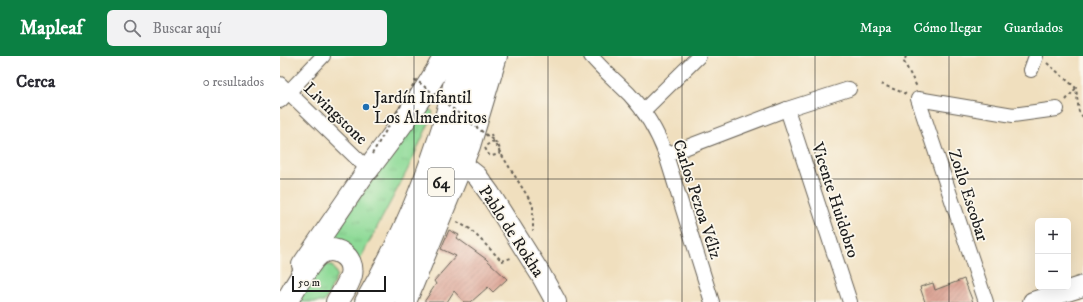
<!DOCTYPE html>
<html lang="es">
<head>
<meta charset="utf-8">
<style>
	:root { --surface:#fff; --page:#f2f2f3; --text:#2b2b33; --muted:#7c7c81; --line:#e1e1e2; --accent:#0b8043 }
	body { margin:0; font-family:"IM FELL DW Pica",serif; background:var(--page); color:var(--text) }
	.controls { position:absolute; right:12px; bottom:12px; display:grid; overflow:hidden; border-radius:6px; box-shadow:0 4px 16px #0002 }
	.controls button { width:36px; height:36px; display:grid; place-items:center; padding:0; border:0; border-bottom:1px solid var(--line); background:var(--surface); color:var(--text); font:20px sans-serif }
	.scale { position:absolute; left:12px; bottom:10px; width:94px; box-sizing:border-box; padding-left:4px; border:2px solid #1c1c1c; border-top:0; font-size:11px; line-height:14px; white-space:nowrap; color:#1c1c1c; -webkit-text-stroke:3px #fbf7ec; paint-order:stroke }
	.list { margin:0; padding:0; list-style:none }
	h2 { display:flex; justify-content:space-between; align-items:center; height:52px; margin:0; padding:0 16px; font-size:17px }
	h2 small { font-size:13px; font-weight:400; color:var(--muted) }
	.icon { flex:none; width:22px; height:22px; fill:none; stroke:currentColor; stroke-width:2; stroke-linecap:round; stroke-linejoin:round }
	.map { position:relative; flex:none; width:803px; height:246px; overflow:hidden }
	header { display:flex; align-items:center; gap:24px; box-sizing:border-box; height:56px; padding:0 20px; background:var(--accent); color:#fff }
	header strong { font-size:19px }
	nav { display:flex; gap:22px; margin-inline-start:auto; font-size:14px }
	.search { width:280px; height:36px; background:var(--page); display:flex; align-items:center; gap:10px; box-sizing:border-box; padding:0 14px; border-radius:6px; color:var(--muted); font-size:15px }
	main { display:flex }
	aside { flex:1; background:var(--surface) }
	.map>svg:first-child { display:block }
	.grass { fill:url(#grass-tufts); stroke:#557b5a }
	.building { fill:url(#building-hatch) }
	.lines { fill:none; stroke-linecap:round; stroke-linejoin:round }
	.street-casing { stroke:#666055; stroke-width:16 }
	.secondary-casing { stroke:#666055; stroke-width:22 }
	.highway-casing { stroke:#666055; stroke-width:24 }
	.path { stroke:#666055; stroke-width:2; stroke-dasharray:3 3; stroke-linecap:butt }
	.street { stroke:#fff; stroke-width:14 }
	.secondary { stroke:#fff; stroke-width:20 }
	.highway { stroke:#fff; stroke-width:22 }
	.path-bridge { stroke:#666055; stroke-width:2; stroke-dasharray:3 3; stroke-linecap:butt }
	.grid { fill:none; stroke:#1c1c1c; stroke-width:1; stroke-opacity:0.55 }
	.poi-dot { fill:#1f6fb2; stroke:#fbf7ec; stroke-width:1.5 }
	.labels { text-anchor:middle; stroke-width:3.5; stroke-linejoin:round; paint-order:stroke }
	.shield { fill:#fbf7ec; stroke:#5f5e5a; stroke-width:1 }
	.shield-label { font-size:16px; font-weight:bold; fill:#1c1c1c }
	.poi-label { font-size:17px; fill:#1c1c1c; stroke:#fbf7ec; text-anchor:start }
	.street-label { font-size:17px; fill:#1c1c1c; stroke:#fbf7ec }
</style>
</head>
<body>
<header>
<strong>Mapleaf</strong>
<div class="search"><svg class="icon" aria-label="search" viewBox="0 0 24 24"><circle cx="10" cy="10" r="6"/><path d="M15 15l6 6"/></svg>Buscar aquí</div>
<nav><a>Mapa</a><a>Cómo llegar</a><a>Guardados</a></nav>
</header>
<main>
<aside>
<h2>Cerca<small>0 resultados</small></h2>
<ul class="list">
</ul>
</aside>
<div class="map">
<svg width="803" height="246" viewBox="0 0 803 246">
	<defs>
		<pattern id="grass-tufts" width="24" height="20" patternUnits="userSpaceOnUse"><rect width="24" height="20" fill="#8eda97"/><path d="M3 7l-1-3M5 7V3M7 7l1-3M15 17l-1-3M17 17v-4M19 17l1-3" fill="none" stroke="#7aba82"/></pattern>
		<pattern id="building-hatch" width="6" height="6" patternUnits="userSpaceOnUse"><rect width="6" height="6" fill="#d89989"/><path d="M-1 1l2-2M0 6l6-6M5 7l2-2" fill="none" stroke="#ae7c6f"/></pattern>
	</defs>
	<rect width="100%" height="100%" fill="#fbf7ec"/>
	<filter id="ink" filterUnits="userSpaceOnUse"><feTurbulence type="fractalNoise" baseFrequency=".025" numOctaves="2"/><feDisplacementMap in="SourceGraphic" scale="8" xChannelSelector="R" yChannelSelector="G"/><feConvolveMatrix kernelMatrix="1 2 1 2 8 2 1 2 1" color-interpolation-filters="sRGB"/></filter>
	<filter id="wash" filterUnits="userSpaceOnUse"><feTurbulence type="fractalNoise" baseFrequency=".012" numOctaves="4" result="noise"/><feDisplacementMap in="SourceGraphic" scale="16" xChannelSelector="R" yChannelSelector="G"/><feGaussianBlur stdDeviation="0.9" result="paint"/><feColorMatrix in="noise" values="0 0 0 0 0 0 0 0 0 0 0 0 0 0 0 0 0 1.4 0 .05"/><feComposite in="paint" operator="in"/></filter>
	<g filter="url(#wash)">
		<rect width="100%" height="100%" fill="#f0dfbe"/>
		<!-- grass -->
		<g class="grass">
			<path d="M145,50l8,6 -3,9 -23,50 -50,94 -29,-23z"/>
			<path d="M43,209h9l5,10 -8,19 -5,8h-31z"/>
		</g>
		<g id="blocks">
			<!-- building -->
			<g class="building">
				<path d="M169,174l10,5 -2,3 29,21 21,20 -14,13 -5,-5 -17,15h-7l-10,-11 -7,11h-23l12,-18 -2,-3 22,-25 -15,-7z"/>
				<path d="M684,223l9,23h-48l-5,-15 13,-4 2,7z"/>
			</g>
		</g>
	</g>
	<g filter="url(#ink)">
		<use href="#blocks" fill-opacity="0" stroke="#666055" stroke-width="1"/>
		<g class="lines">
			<!-- street casing -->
			<g class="street-casing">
				<g id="street">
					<path d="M311,0c12,14 25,25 38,38 17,18 28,37 37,61l46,147"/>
					<path d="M751,14l5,-14"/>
					<path d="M0,28l88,85"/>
					<path d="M0,45l43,-45"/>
					<path d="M507,53l63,193"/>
					<path d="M363,55l56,-55"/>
					<path d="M386,99l121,-46 62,-20"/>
					<path d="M706,246l-68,-203 95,16 44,-6"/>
				</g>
			</g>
			<!-- secondary casing -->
			<g class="secondary-casing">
				<g id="secondary">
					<path d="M182,108l15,12 13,18 51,81 15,27"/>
					<path d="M22,209l66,-96"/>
					<path d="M126,246l64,-156 27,-90"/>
					<path d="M753,246l50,-16"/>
				</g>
			</g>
			<!-- highway casing -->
			<g class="highway-casing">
				<g id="highway">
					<path d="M88,113c28,-37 55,-72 77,-113"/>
					<path d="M6,246c7,-11 24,-42 33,-48 15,-11 36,3 32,21 -2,9 -9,19 -14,27"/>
					<path d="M86,246c33,-56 60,-119 79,-181 6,-21 11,-43 16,-65"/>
					<path d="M104,246c45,-77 75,-161 97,-246"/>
				</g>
			</g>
			<!-- path -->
			<g class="path">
				<path d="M626,0l-2,6 13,25"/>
				<path d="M767,7l29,25 3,24 4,5"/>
				<path d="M601,28l25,10"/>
				<path d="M786,44l10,-12"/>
				<path d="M211,78l2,7 40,64v26"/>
				<path d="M177,166l13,7 32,32 9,-3"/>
			</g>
			<!-- street -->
			<use href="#street" class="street"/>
			<!-- secondary -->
			<use href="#secondary" class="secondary"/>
			<!-- highway -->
			<use href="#highway" class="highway"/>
			<!-- path-bridge -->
			<path class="path-bridge" d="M92,98l44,-74 82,64 2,6 -1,4 -7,2 -3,-1 -4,-7 2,-3 6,-4"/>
		</g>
	</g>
	<!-- grid -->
	<path class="grid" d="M134,0v246M268,0v246M402,0v246M535,0v246M669,0v246M0,123h803"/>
	<!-- markers -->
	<circle class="poi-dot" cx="86" cy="51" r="4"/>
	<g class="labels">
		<!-- shield labels -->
		<rect class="shield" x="148" y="112" width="26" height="28" rx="3"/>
		<g class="shield-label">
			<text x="161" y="132">64</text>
		</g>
		<!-- poi labels -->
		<g class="poi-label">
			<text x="94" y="47">Jardín Infantil<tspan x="94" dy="20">Los Almendritos</tspan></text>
		</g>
		<!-- street labels -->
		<g class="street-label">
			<text transform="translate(56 57) rotate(44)" y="6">Livingstone</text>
			<text transform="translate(689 139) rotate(72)" y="6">Zoilo Escobar</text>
			<text transform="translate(418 143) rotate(72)" y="6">Carlos Pezoa Véliz</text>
			<text transform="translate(556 144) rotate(72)" y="6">Vicente Huidobro</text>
			<text transform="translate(232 175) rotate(57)" y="6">Pablo de Rokha</text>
		</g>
	</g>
</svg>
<div class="controls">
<button>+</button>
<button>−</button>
</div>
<div class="scale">50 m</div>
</div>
</main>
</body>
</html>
